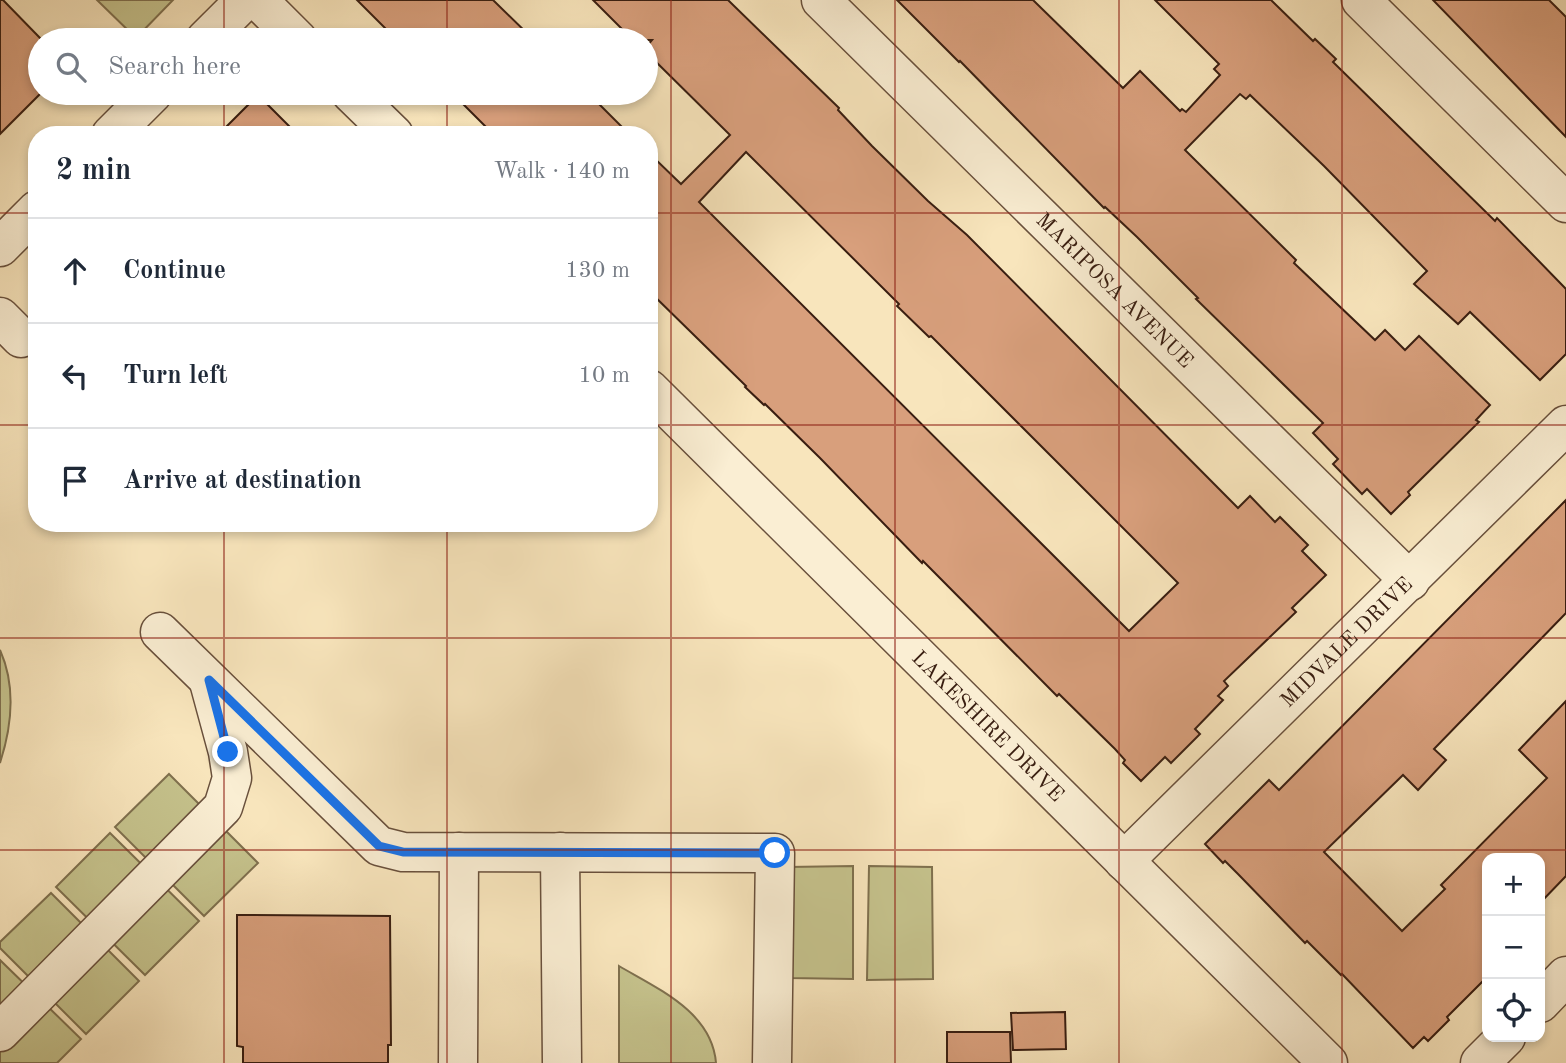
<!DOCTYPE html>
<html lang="en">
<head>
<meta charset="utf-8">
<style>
	:root { --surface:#fff; --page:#f2f2f3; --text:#1f2937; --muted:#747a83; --line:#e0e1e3 }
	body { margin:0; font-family:"Old Standard TT",serif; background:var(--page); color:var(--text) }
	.controls { position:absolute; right:21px; bottom:21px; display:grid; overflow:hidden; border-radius:14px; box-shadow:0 4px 10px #0003 }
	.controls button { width:63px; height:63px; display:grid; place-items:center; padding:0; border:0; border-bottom:2px solid var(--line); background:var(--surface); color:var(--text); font:35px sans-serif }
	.stop { position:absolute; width:21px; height:21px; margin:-16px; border:5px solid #1a73e8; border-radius:50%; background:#fff }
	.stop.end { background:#1a73e8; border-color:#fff; box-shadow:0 2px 7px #0008 }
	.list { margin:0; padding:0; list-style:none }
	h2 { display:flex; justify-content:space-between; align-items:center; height:91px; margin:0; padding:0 28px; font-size:30px }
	h2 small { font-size:23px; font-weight:400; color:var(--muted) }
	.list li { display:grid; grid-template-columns:46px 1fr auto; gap:21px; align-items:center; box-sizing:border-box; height:105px; padding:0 28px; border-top:2px solid var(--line) }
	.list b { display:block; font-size:26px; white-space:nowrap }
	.list em { font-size:23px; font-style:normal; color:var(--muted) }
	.icon { flex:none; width:38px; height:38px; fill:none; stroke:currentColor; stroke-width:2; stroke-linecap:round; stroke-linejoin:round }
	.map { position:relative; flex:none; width:1566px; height:1063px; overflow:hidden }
	.search { position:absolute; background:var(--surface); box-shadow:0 4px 10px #0003; left:28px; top:28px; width:630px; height:77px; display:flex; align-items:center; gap:18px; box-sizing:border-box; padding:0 24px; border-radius:38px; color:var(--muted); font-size:26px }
	.panel { position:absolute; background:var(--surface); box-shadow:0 4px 10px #0003; left:28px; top:126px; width:630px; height:406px; border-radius:28px }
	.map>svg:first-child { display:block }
	.green { fill:#c5c28c; stroke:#7f704e; stroke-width:2 }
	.building { fill:#d89f7c; stroke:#391e11; stroke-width:2; fill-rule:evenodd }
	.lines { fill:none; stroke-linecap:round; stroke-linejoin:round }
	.minor-casing { stroke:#69503c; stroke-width:41 }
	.minor { stroke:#faeed3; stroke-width:38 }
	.route { stroke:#1a73e8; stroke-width:9 }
	.grid { fill:none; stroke:#8f2418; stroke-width:2; stroke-opacity:0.55 }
	.labels { text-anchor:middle; stroke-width:5; stroke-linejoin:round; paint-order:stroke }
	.street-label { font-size:21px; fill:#391e11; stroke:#faeed3 }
</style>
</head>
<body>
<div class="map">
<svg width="1566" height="1063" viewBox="0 0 1566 1063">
	<rect width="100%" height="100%" fill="#f8e5bc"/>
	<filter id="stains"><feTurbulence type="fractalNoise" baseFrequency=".00286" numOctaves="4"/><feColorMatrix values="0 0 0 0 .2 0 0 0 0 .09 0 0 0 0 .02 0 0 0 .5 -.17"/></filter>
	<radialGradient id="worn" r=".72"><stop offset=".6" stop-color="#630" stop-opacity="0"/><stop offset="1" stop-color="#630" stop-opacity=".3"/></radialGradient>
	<!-- green -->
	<g class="green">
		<path d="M97,0h76l-37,38z"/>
		<path d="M0,650c16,36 12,76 0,113z"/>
		<path d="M169,774l89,89 -54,53 -89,-89z"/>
		<path d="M110,833l89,88 -54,54 -89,-88z"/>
		<path d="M853,866v113l-64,-1 -1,-111z"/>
		<path d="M869,866l63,1 1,112 -66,1z"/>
		<path d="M51,893l88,88 -53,53 -86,-86v-6z"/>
		<path d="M0,960l81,79 -24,24h-57z"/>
		<path d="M619,966c39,23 93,46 97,97h-97z"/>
	</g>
	<!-- building -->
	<g class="building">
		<path d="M0,0h3l37,38v56l-40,40z"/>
		<path d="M357,0h136l41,40h-137z"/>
		<path d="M593,0h135l111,108 -1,2 34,36 56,55 39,34 271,273 12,-12 25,26 5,-5 28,28 -6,6 24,24 -34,33 4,4 -72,69 4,5 -10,10 5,4 -28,29 5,5 -29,29 -6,-6 -24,24 -18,-18 2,-3 -10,-11 -56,-55 -2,2 -134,-135 -1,2 -102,-105 -55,-54 -1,1 -19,-18 1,-1 -97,-95v-138l32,31 49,-49 -84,-83v-5l6,-7h-19zM746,152l153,152 -2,2 32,31 2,-1 247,247 -49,48 -430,-429z"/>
		<path d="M897,0h136l90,88 17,-17 40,40 2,-2 4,3 34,-37 -6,-6 5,-5 -64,-64h116l42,41 2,-2 21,20 -3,3 162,159 2,-3 69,71v65l-26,26 -70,-68 -12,12 -44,-40 13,-13 -103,-105 -74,-71 -4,4 -6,-5 -55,56 111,110 -2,3 81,77 10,-10 20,20 14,-14 71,69 -14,15 3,2 -71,70 2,3 -19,19 -24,-25 -5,5 -29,-30 5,-5 -25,-26 10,-10 -127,-124 2,-1 -61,-61 -32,-30 -1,1 -144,-147 -1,1z"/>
		<path d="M1433,0h116l17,17v120z"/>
		<path d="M452,93h136l42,42h-136z"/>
		<path d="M258,95l40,40h-80z"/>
		<path d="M1566,500v113l-132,136 12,11 -28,30 -15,-15 -79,77 78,79 43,-42 -4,-4 106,-107 -28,-28 47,-49v175l-26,27v-45h-53v119l-40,40 2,3 -21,21 -4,-4 -11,11 -71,-74 -1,1 -34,-34 -2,2 -67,-69 -13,-13 -2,2 -18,-19 64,-64 10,10z"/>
		<path d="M237,915l153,1 1,129h-3v18h-145v-16l-6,-1z"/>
		<path d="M1065,1012l1,37 -53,1 -2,-37z"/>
		<path d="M947,1032h63l1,31h-64z"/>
	</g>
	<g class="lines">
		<!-- minor casing -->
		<g class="minor-casing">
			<g id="minor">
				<path d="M258,0l40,40"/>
				<path id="s1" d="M821,0l589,581"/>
				<path d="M1361,0l205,203"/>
				<path d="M205,40l40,-40"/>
				<path d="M351,93l43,42"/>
				<path d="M111,135l42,-42"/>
				<path d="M0,247l37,-37"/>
				<path d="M0,317l21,21"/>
				<path id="s2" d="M649,389l679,674"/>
				<path d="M160,632l219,214 24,6 372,1 -3,210"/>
				<path d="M560,852l2,211"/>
				<path id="s3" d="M1124,861l442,-436"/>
				<path d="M1540,1003l26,-27"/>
				<path d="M0,1032l223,-225 9,-29 -4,-26 -19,-70"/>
				<path d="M458,1063l1,-211"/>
				<path d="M1480,1063l26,-26"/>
			</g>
		</g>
		<!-- minor -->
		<use href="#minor" class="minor"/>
	</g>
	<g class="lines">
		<!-- route -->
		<path class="route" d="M228,752l-19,-72 170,166 24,6 372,1"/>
	</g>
	<!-- grid -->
	<path class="grid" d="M224,0v40M447,0v40M671,0v1063M895,0v1063M1119,0v1063M1342,0v1063M224,93v42M447,93v42M0,213h37M649,213h917M0,425h37M649,425h917M224,523v540M447,523v540M0,638h1566M0,850h1566"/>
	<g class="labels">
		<!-- street labels -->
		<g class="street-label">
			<text dy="7" stroke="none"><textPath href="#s1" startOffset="413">MARIPOSA AVENUE</textPath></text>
			<text dy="7" stroke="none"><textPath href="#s3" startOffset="312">MIDVALE DRIVE</textPath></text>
			<text dy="7" stroke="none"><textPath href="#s2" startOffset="478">LAKESHIRE DRIVE</textPath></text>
		</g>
	</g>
	<rect width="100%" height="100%" filter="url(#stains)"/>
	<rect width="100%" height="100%" fill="url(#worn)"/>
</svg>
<div class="controls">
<button>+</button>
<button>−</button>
<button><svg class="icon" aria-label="locate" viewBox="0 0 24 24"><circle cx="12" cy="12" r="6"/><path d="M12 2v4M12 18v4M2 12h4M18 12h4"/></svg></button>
</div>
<div class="stop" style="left:775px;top:853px"></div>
<div class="stop end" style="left:228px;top:752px"></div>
<div class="search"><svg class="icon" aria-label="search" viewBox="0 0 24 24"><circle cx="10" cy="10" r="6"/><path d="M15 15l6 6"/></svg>Search here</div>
<section class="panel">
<h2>2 min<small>Walk · 140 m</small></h2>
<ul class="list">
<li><svg class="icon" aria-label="ahead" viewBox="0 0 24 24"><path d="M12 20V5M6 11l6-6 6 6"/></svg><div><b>Continue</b></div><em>130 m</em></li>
<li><svg class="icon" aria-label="left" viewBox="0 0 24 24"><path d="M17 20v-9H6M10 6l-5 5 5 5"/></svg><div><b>Turn left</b></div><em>10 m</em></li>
<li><svg class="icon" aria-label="arrive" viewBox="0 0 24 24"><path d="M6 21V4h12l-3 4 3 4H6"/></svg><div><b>Arrive at destination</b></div></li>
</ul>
</section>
</div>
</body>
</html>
